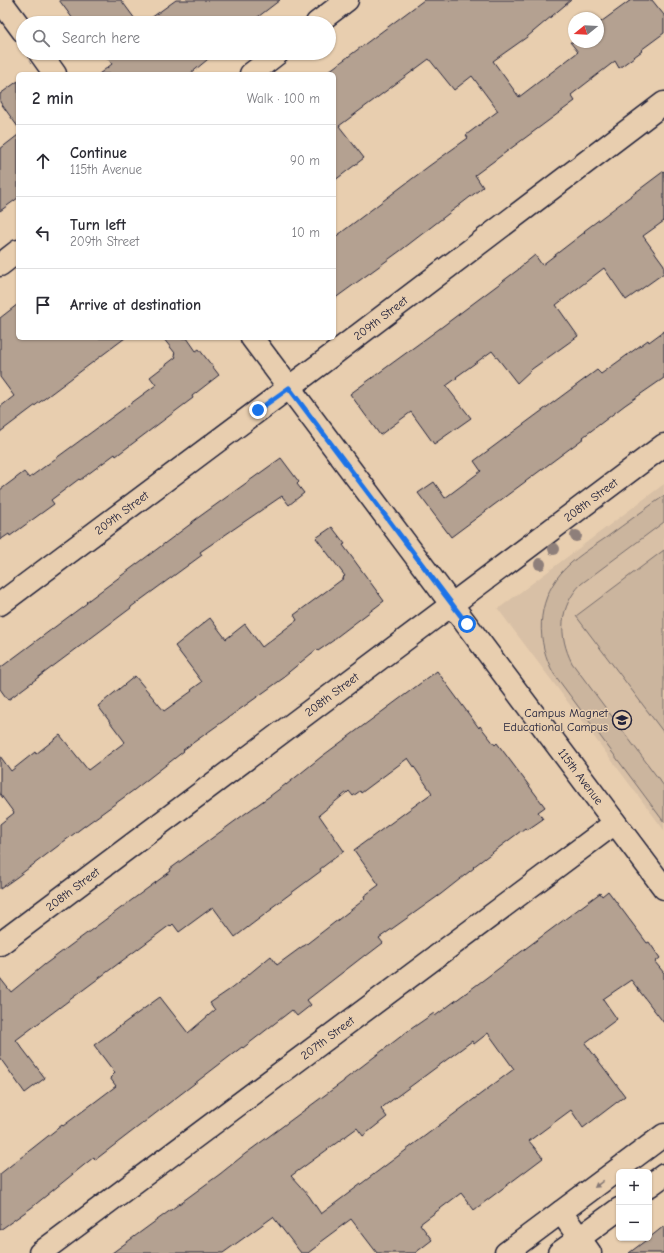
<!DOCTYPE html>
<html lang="en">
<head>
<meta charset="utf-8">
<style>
	:root { --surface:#fff; --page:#f7f7f7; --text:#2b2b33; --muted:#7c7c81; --line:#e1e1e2 }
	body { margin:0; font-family:"Comic Neue",sans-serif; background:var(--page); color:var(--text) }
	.controls { position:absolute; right:12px; bottom:12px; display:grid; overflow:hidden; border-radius:6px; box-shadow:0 1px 3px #0004 }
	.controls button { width:36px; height:36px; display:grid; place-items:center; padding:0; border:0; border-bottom:1px solid var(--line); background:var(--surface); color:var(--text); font:20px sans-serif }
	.compass { position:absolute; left:568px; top:12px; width:36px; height:36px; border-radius:50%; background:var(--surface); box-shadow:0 1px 3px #0004; rotate:252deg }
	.stop { position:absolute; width:12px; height:12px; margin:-9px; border:3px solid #1a73e8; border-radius:50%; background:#fff }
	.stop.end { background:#1a73e8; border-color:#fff; box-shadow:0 1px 4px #0008 }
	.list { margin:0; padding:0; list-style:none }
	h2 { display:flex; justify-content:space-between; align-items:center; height:52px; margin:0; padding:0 16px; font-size:17px }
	h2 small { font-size:13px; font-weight:400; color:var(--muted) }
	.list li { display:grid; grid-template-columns:26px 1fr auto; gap:12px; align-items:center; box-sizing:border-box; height:72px; padding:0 16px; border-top:1px solid var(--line) }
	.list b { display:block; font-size:15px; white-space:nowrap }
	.list p { margin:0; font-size:13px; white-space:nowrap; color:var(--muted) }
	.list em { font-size:13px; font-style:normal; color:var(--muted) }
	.icon { flex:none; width:22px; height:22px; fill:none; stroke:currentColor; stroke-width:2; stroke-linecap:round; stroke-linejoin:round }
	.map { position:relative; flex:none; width:664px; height:1253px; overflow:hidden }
	.search { position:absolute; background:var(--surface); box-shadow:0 1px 3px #0004; left:16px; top:16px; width:320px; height:44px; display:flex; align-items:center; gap:10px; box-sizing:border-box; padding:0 14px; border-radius:22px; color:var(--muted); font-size:15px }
	.panel { position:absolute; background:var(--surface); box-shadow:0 1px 3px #0004; left:16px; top:72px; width:320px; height:268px; border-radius:6px }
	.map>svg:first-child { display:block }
	.built { fill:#d8c0a6 }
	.green { fill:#cbb59e; stroke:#766c6c }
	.building { fill:#b4a191; stroke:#22223b; fill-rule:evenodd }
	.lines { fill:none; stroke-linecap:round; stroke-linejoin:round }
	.minor-casing { stroke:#22223b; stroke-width:25 }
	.major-casing { stroke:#22223b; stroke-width:25 }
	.minor { stroke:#e8ceaf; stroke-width:22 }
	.major { stroke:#e8ceaf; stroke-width:22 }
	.tree { fill:#8e7f7a }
	.oneway { fill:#857875 }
	.route { stroke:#1a73e8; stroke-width:5 }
	.labels { text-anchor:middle; stroke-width:3; stroke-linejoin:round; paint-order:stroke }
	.street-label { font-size:12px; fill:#22223b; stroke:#e8ceaf }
	.poi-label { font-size:12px; fill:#22223b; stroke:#e8ceaf; text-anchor:end }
</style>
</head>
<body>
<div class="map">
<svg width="664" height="1253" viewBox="0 0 664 1253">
	<rect width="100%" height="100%" fill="#e8ceaf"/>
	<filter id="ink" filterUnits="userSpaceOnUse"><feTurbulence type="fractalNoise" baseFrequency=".025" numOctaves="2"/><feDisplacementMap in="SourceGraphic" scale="8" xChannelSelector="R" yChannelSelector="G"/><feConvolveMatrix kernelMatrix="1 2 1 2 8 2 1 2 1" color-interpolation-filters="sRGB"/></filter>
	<g filter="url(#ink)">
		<!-- built -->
		<path class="built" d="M664,484v346l-166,-221z"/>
		<!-- green -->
		<g class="green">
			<path d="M664,496v26l-83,62c-22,23 -23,51 -9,79l92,123v36l-110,-148c-18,-32 -18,-71 7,-101 12,-14 30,-25 46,-36 19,-14 38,-28 57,-41z"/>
			<path d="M664,550v183l-88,-117z"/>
		</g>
		<!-- building -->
		<g class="building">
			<path d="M59,0h62l17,23h-62z"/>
			<path d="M176,0h104l-30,23h-106z"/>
			<path d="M424,0h147l-44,37 -34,24 26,36 59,-45 -8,-10h28v-18l33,-24h21l12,15v18l-23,17 1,1 -23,17 -4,-7 -44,34 4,6 -100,74 8,12 -83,64 -66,48v-61l95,-72 39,-28 -2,-3 32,-24 -26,-35 -18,14 -25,-31 -90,67 25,32 -30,23v-107h-2l-3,-3z"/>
			<path d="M104,53h108l1,2 -23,19h-91l13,-10z"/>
			<path d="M18,81v46l-18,-25v-8z"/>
			<path d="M18,135v63l-18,13v-62z"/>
			<path d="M664,171v50l-21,15 21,29v8l-38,27 -22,-32 -48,37 22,31 -46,33 -15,14 -25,-32 -36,26 1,1 -11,8 25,32 -37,26 -23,-32 -31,23 -30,-41 89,-65 80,-60v-1l16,-13 7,10 43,-33 -1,-1z"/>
			<path d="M18,304v34h107l-125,94v-25l14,-11 -14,-19v-59z"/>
			<path d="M664,331v47l-39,27 -42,32 1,1 -133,99 -33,-44 16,-11 11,16 36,-27 -7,-10 123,-91 4,4 47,-34 1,2z"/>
			<path d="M163,338h24l9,13 3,-2 20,26 -27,21 1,2 -77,58 -1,-2 -35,26 -1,-1 -28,21 3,4 -44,32 -1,-2 -9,6v-50l24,-18 5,6 127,-93 -6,-8 26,-20 -2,-3 1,-1z"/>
			<path d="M281,458l18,24 -2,2 7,9 -15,12 -7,-9 -82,56 2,3 -71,52v1l-123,92 -8,-11v-21l87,-65 -1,-1 106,-79v-1z"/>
			<path d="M332,527l13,17 -2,1 41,56 -50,38v1l-16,11 -1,-2 -33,27 1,1 -102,73 1,1 -50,39 -51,37 -66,50 -17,12v-65l14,-11 -14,-19v-38l11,15 24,-19 1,2 24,-19 28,35 37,-28 -27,-36 37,-30 29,35 28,-20 -1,-1 11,-8 -27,-36 35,-28 16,21 19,-15 17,23 35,-27 -3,-5 50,-37 -1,-1 2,-1 -29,-38z"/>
			<path d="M437,671l42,57 1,-2 15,19 2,-2 48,64 -7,5 5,7 -16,11 -2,-2 -52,39 1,1 -33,26 -62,44 4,5 -17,13 -1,-1 -58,45 4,5 -14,11 -5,-6 -40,31 -9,7 -1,-1 -147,113 -1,-3 -63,51 -31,22v-56l62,-49 1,1 53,-40 -6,-8 5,-5 -21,-28 66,-48 28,36 27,-23 -5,-7 22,-15 39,-32 6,9 26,-19h1l61,-47 -1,-3 15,-11 -25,-35 78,-57 -24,-35 -47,35 -1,-2 -7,5 -4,-5 -2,2v-1l-28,23 25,36 -24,18 1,2 -50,37 1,1 -37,28 -22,-30 -34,25 -6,-8 -2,2 -1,-1 -154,115 29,38 -20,15 -25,-35v-80l11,14 33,-27 127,-94 -1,-2 76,-56 24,-17 16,-12v1l35,-28z"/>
			<path d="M608,891l39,52 2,-1 11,16 -5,4 9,11v50l-33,-43 -28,19 14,20 -32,24 40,53 -42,32 -12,-18 -42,31 14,17 -69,52 -13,-17 -41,31 12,16 -17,13h-38l-26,-34 -31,23 1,1 -13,10h-7l-28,-36 -50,36h-111l108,-79 25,-20 99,-73v-1l64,-49 26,-18 1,3 165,-123 2,3zM488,1033l26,36 -193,145 -12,-18 -18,-20 66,-48 6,8 24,-19 -6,-8 3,-3 88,-65 2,3z"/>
			<path d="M664,1226v27h-35l20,-15z"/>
		</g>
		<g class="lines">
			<!-- minor casing -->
			<g class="minor-casing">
				<g id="minor">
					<path d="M0,0l23,31"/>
					<path d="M317,23l30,-23"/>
					<path d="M40,53l15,21"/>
					<path d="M251,74l27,-21"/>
					<path d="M0,265l18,-14"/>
					<path id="s1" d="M252,338l412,550"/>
					<path id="s2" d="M0,604l319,-239 345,-262"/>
					<path id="s3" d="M0,944l664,-499"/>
					<path d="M561,1212l29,41"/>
					<path id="s4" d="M40,1253l575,-430"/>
				</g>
			</g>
			<!-- major casing -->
			<g class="major-casing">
				<g id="major">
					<path d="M649,1186l15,-11"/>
					<path d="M506,1253l158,-118"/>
					<path d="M559,1253l60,-44"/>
				</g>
			</g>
			<!-- minor -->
			<use href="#minor" class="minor"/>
			<!-- major -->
			<use href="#major" class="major"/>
		</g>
		<!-- trees -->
		<g class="tree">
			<circle cx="576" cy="536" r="6"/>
			<circle cx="554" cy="549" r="6"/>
			<circle cx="540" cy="564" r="6"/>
		</g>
		<!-- one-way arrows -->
		<defs><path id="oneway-solid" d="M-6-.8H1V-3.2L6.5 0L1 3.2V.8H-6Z"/></defs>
		<use class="oneway" href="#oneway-solid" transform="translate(599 1184) rotate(143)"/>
	</g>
	<g class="lines" filter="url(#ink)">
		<!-- route -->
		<path class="route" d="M258,410l31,-22 178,236"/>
	</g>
	<!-- icons -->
	<defs>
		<g id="school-ring" transform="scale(1)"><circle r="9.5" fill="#e8ceaf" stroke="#22223b" stroke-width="1.5"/><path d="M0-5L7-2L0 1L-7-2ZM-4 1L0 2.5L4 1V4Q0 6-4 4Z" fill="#22223b"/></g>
	</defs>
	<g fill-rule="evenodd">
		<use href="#school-ring" x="622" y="720"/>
	</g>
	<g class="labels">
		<!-- street labels -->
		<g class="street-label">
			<text dy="4" stroke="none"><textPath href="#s2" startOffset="476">209th Street</textPath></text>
			<text dy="4" stroke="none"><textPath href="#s3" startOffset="739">208th Street</textPath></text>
			<text dy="4" stroke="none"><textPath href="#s2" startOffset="152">209th Street</textPath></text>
			<text dy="4" stroke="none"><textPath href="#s3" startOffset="415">208th Street</textPath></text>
			<text dy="4" stroke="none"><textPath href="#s1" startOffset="548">115th Avenue</textPath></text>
			<text dy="4" stroke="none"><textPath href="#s3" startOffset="91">208th Street</textPath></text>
			<text dy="4" stroke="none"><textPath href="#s4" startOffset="359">207th Street</textPath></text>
		</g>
		<!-- poi labels -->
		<g class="poi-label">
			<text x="608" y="717">Campus Magnet<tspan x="608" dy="14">Educational Campus</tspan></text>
		</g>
	</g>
</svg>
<div class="controls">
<button>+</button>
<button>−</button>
</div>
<svg class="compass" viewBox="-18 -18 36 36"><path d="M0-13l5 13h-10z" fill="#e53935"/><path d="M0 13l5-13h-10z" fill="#7c7c81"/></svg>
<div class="stop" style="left:467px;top:624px"></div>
<div class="stop end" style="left:258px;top:410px"></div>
<div class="search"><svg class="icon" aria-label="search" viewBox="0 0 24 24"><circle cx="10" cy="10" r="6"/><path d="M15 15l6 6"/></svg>Search here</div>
<section class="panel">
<h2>2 min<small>Walk · 100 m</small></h2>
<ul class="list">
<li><svg class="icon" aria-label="ahead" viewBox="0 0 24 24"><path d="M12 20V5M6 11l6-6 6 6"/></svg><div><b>Continue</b><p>115th Avenue</p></div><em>90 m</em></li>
<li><svg class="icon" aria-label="left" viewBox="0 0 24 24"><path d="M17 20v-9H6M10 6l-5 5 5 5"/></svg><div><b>Turn left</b><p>209th Street</p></div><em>10 m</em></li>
<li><svg class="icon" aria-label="arrive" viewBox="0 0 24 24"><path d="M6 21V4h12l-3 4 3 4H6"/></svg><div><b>Arrive at destination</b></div></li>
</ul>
</section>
</div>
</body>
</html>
